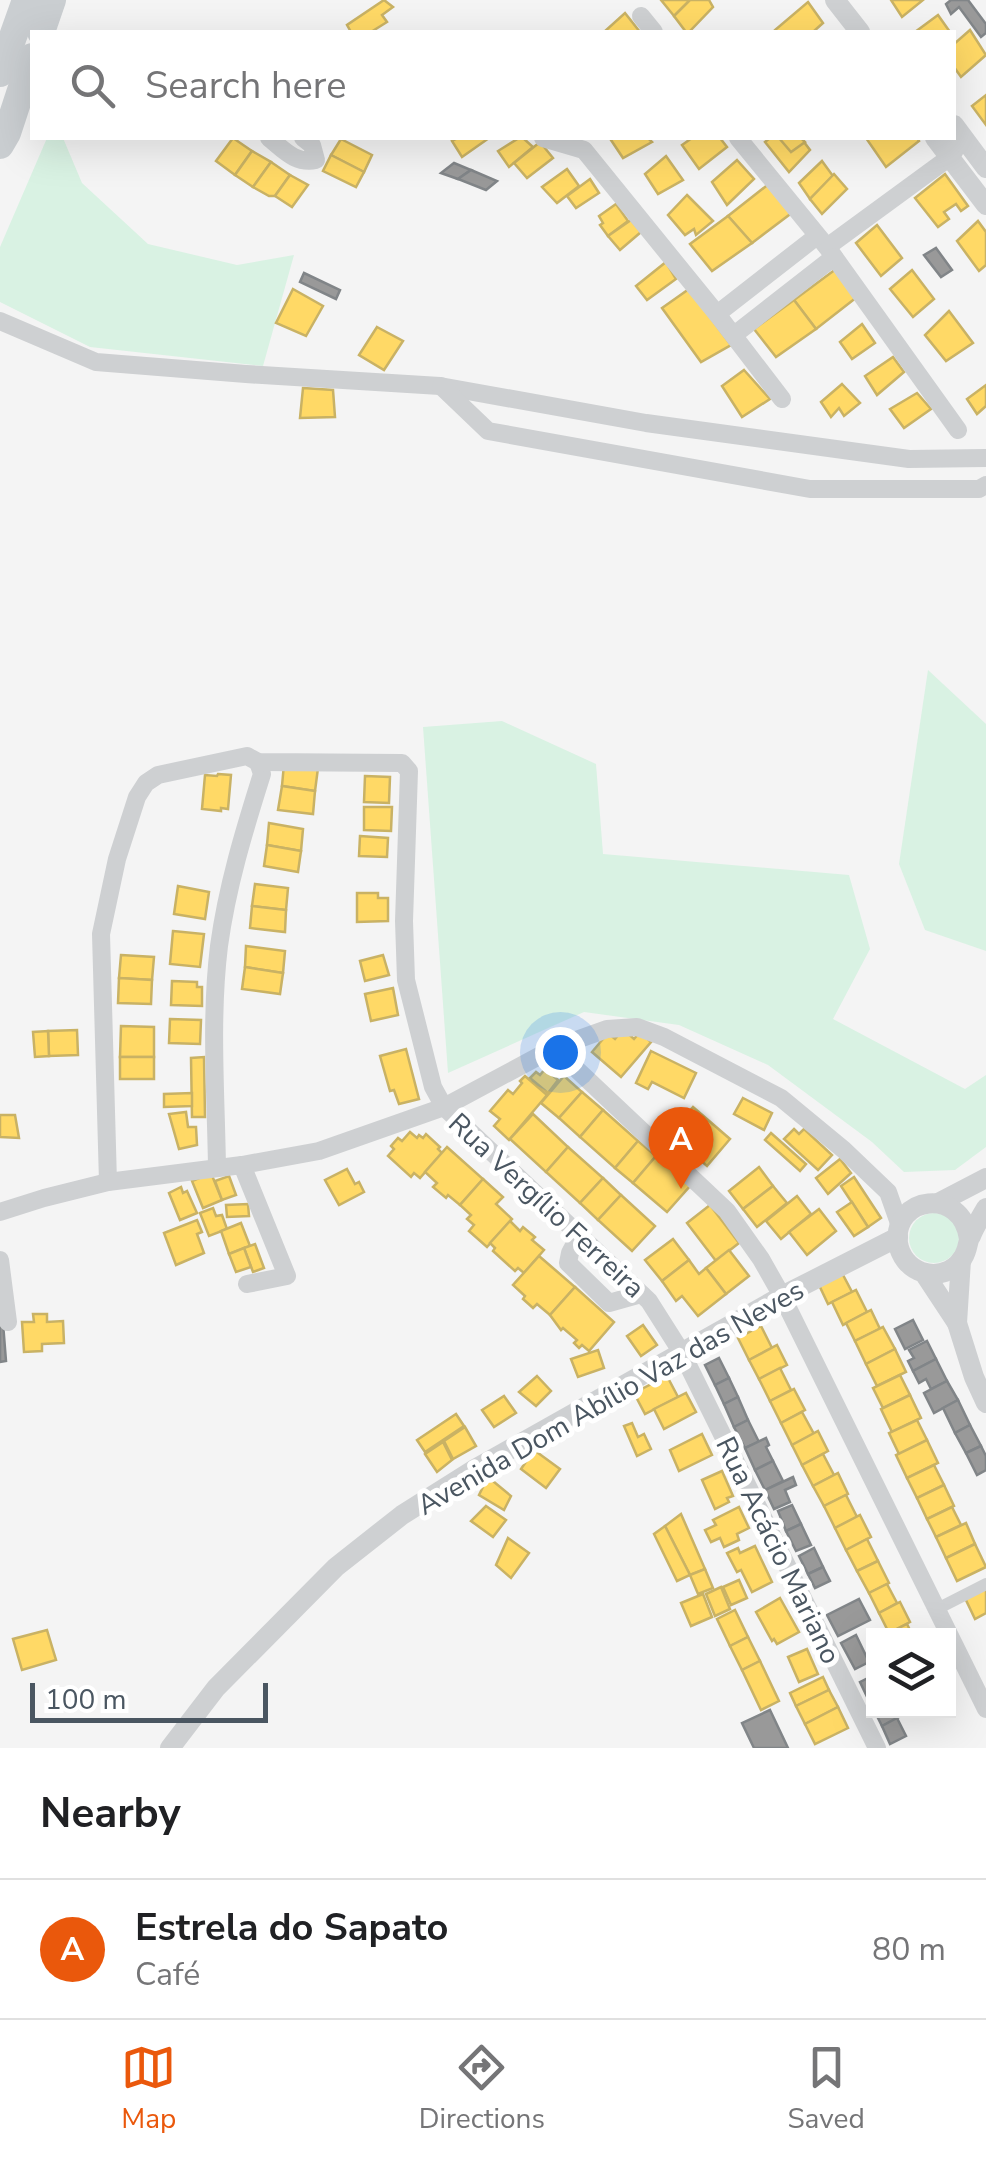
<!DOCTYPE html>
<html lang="en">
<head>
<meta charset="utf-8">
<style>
	:root { --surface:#fff; --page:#f2f2f2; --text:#202124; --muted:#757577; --line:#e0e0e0; --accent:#ea580c }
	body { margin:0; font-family:"Nunito Sans",sans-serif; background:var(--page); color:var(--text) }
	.controls { position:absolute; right:30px; bottom:30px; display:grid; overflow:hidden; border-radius:0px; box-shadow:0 10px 40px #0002 }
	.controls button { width:90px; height:90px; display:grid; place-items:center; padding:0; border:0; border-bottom:2px solid var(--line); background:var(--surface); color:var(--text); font:50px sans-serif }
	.scale { position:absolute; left:30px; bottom:25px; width:238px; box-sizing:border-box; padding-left:10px; border:5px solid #4a5661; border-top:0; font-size:28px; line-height:35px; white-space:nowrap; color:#4a5661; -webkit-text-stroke:8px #fff; paint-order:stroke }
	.you { position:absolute; left:560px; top:1052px; width:35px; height:35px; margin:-25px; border:8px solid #fff; border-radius:50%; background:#1a73e8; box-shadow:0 0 0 15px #1a73e833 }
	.badge { display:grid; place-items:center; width:65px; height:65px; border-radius:50%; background:var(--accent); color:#fff; font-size:32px; font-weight:700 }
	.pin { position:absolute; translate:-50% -82px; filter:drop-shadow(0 2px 5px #0008) }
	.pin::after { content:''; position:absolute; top:52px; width:35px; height:30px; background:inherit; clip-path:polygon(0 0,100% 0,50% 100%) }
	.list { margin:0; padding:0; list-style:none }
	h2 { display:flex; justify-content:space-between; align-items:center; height:130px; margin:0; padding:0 40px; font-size:42px }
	h2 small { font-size:32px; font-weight:400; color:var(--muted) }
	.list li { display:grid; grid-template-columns:65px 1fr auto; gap:30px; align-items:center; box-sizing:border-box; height:140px; padding:0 40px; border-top:2px solid var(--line) }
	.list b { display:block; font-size:38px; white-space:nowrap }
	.list p { margin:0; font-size:32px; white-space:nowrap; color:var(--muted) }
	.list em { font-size:32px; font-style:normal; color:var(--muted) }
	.icon { flex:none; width:55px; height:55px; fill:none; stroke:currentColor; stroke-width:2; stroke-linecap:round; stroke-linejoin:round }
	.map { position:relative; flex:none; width:986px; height:1748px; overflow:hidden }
	.search { position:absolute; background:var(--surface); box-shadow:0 10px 40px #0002; left:30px; right:30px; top:30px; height:110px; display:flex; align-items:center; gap:25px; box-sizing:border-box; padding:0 35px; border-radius:0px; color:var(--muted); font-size:38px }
	.sheet { height:270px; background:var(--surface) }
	nav { display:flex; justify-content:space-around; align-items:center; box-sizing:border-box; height:140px; border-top:2px solid var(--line); background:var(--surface); font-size:28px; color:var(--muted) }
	nav a { display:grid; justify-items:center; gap:5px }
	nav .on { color:var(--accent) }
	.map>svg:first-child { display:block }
	.green { fill:#d9f2e3 }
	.homes { fill:#ffd966; stroke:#c9b264; stroke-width:2.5 }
	.industry { fill:#999; stroke:#818588; stroke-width:2.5 }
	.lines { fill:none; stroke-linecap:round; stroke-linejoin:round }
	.pedestrian { stroke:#ced0d2; stroke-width:12 }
	.minor { stroke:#ced0d2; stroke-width:18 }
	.tertiary { stroke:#ced0d2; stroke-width:20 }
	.primary { stroke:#caced1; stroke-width:28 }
	.labels { text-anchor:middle; stroke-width:10; stroke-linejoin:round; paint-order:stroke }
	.street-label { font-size:28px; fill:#4a5661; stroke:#fff }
</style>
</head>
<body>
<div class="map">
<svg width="986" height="1748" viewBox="0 0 986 1748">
	<rect width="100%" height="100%" fill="#f4f4f4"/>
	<!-- green -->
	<g class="green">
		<path d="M47,138h16l19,45 66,61 89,21 57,-10 -31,111 -173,-19 -90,-45v-55z"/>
		<path d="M928,670l58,54v227l-61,-21 -26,-66z"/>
		<path d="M502,721l94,43 7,90 246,21 21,74 -37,70 132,70 21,-14v72l-31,23 -51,2 -32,-30 -104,-77 -89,-40 -95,-13 -136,61 -25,-346z"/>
		<circle cx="934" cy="1238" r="25"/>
	</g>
	<!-- homes -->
	<g class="homes">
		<path d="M384,0l9,7 -11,8 5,7 -16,10h-20l-4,-7z"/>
		<path d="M661,0h29l-16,16z"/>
		<path d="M690,0h19l4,7 -24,25h-3l-12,-16z"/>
		<path d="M891,0h32l-21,17z"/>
		<path d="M808,2l15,21 -10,9h-37l-1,-2z"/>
		<path d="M625,13l15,19h-36z"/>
		<path d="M938,15l12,17h-35z"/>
		<path d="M970,30l16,25 -25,22 -7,-10v-23z"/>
		<path d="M986,95v30l-14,-19z"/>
		<path d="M233,138l19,13 -17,24 -19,-14z"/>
		<path d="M458,138h31l-27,19 -10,-16z"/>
		<path d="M519,138h4l10,9 -24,20 -11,-16z"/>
		<path d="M614,138h34l4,4 -29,16 -12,-18z"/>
		<path d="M692,138h28l7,9 -28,22 -17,-24z"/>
		<path d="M770,138h31l9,12 -21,22 -24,-30z"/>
		<path d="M779,138h22l4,4 -14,10z"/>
		<path d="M866,138h51l2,3 -33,26z"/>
		<path d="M341,139l31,16 -8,17 -33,-17z"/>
		<path d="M540,142l13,16 -26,20 -13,-15z"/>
		<path d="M252,151l19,11 -18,25 -18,-12z"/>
		<path d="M331,155l33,17 -8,15 -33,-16z"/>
		<path d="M666,156l17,24 -25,14 -13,-20z"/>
		<path d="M737,160l17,19 -27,26 -15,-23z"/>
		<path d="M822,161l11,15 -23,23 -11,-16z"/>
		<path d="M271,162l19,13 -15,21h-6l-16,-9z"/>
		<path d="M567,169l12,17 -22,17 -15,-16z"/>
		<path d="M834,174l13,15 -25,25 -12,-15z"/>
		<path d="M945,174l23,32 -7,5 -5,-7 -12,8 5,7 -11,8 -23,-29z"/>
		<path d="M290,175l18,10 -16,22 -17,-11z"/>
		<path d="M590,179l9,14 -23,15 -9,-12z"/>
		<path d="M770,183l23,29 -41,31 -24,-27z"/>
		<path d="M687,195l26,26 -17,14 -2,-6 -9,6 -17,-20z"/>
		<path d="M616,204l12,17 -20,15 -8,-11 3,-2 -4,-7z"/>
		<path d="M728,216l24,27 -40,28 -22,-27z"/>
		<path d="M631,220l10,12 -21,18 -12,-14z"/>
		<path d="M978,221l8,11v33l-7,6 -22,-30z"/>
		<path d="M877,225l25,33 -21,18 -25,-33z"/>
		<path d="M666,262l10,17 -29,21 -11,-14z"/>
		<path d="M836,269l21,28 -41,32 -22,-29z"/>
		<path d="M912,270l22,29 -21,18 -23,-28z"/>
		<path d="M293,289l30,17 -17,30 -30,-13z"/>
		<path d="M689,289l42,56 -30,17 -39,-54z"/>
		<path d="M794,300l22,29 -40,28 -22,-28z"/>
		<path d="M949,311l24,32 -27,18 -21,-26z"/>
		<path d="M862,324l13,19 -23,16 -12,-17z"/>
		<path d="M377,327l26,14 -19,29 -25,-15z"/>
		<path d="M893,357l11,15 -27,23 -12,-19z"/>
		<path d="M744,370l26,29 -28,18 -20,-31z"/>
		<path d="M842,384l18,19 -16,13 -5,-8 -8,9 -10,-15z"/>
		<path d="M986,385v21l-9,8 -10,-15z"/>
		<path d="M303,388l30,2 2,27 -35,1z"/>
		<path d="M917,393l14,16 -27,19 -14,-19z"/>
		<path d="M284,764l34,4 -3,23 -33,-5z"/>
		<path d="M218,774l13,1 -3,34 -7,-1v3l-19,-2 3,-34 12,1z"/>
		<path d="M365,776l25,1 -1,26 -25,-1z"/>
		<path d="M282,786l33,5 -2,23 -35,-4z"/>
		<path d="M364,807h28l-1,24 -27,-1z"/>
		<path d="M269,823l34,6 -2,22 -34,-6z"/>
		<path d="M360,836l28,2 -1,19 -28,-1z"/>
		<path d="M267,845l34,6 -3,21 -34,-6z"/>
		<path d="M255,884l33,4 -2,22 -34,-4z"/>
		<path d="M178,886l31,6 -4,27 -31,-5z"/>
		<path d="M357,893h21v5h10v23l-31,1z"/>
		<path d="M252,906l34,4 -1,22 -35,-4z"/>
		<path d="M173,931l31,3 -4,33 -30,-3z"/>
		<path d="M246,946l39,5 -2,22 -38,-6z"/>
		<path d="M121,955l33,2 -2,23 -33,-2z"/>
		<path d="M383,955l6,20 -24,6 -5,-20z"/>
		<path d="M245,967l38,6 -3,21 -38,-5z"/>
		<path d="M119,978l33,2 -1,24 -33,-1z"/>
		<path d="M172,981l25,1v5h5v19l-31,-1z"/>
		<path d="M393,988l5,27 -27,6 -6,-27z"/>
		<path d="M170,1019l31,1 -1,24 -31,-1z"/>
		<path d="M121,1026l33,1v30h-34z"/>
		<path d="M623,1029l11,10 6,-7 11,10 -30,35 -29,-25 16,-19 7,6z"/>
		<path d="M77,1030l1,25 -29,1 -1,-25z"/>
		<path d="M48,1031l1,25 -14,1 -2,-25z"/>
		<path d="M406,1049l13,50 -20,5 -5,-14 -4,1 -10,-35z"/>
		<path d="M651,1051l45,22 -12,25 -32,-16 -4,7 -12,-6z"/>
		<rect x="120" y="1057" width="34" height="22"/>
		<path d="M204,1057l1,60h-13l-1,-59z"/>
		<path d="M545,1069l13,11 -10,13 -18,-15 6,-6 4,3z"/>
		<path d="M525,1076l22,19 -38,45 -15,-14 6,-7 -10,-8 18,-21 5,4 9,-11 -2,-2z"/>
		<path d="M564,1076l18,16 -23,26 -18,-15z"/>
		<path d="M582,1092l21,18 -23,27 -21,-19z"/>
		<path d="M192,1093v13l-28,1v-13z"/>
		<path d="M743,1098l29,15 -8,17 -30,-16z"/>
		<path d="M693,1107l37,32 -23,27 -37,-32z"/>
		<path d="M603,1110l35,31 -23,27 -35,-31z"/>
		<path d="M186,1112l2,15h8l1,18 -18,4 -10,-35z"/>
		<path d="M533,1114l35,33 -22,25 -36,-33z"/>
		<path d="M0,1115h15l4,23 -19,-1z"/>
		<path d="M794,1129l5,5 5,-5 28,26 -14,15 -34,-31z"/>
		<path d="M410,1132l7,6 2,-3 4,3 3,-4 14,13 -2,2 4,4 -22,25 -6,-5 -3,4 -23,-21 6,-7 -3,-3 7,-8 4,3z"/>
		<path d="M771,1133l35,31 -6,7 -35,-31z"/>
		<path d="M638,1141l18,15 -23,27 -18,-15z"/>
		<path d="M447,1147l36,32 -23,26 -12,-10 -2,3 -13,-11 4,-4 -12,-11z"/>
		<path d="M568,1147l35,31 -23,25 -34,-31z"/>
		<path d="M656,1156l34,30 -23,26 -34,-29z"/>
		<path d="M840,1159l11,14 -23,21 -12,-16z"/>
		<path d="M759,1167l14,19 -30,23 -14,-18z"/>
		<path d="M347,1169l8,15 4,-2 5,10 -25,13 -14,-25z"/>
		<path d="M211,1173l11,27 -19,8 -11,-27z"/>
		<path d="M229,1176l7,19 -14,5 -7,-19z"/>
		<path d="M854,1177l27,41 -13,9 -27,-41z"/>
		<path d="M603,1178l18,17 -23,25 -18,-17z"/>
		<path d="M483,1179l20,18 -7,7 16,15 -25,28 -18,-16 5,-6 -7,-6 4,-4 -11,-10z"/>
		<path d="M773,1186l14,17 -30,24 -14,-18z"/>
		<path d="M181,1187l2,6 4,-2 10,22 -17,7 -11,-27z"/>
		<path d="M621,1195l34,31 -23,25 -34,-31z"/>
		<path d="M797,1196l14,18 -30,25 -15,-18z"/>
		<path d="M852,1202l16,25 -14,9 -17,-24z"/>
		<path d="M248,1204l1,12 -22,1 -1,-12z"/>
		<path d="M710,1205l29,38 -23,18 -29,-38z"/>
		<path d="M213,1208l3,8 6,-1 5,14 -18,7 -9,-23z"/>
		<path d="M819,1209l17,22 -29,24 -18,-23z"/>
		<path d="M197,1220l5,12 -5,2 7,19 -28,12 -12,-32z"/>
		<path d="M510,1221l10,10 3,-4 12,10 -3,3 12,10 -20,23 -6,-5 -3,3 -22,-20 2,-3 -5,-5z"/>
		<path d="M241,1223l9,23 -21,8 -8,-23z"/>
		<path d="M673,1239l16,21 -27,21 -17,-21z"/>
		<path d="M255,1244l9,24 -11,4 -9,-24z"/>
		<path d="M244,1248l7,19 -15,5 -7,-18z"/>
		<path d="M729,1250l20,26 -23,18 -20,-26z"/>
		<path d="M539,1256l36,31 -25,28 -13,-11 -4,4 -10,-9 2,-3 -12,-11z"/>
		<path d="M689,1260l10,14 7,-6 20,26 -28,22 -16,-20 -6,5 -14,-20z"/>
		<path d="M842,1273l10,19 -24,12 -9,-19z"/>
		<path d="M575,1287l39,35 -25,29 -7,-6 -3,3 -5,-5 3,-3 -14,-12 -2,2 -11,-15z"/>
		<path d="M856,1290l11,22 -24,13 -11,-23z"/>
		<path d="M871,1310l9,19 -25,12 -9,-18z"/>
		<path d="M33,1314h14v8l16,-1 1,22 -22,1v7l-18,1 -2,-30h12z"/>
		<path d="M643,1325l14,20 -16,11 -14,-20z"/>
		<path d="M761,1326l11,22 -23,12 -11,-22z"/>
		<path d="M883,1327l12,22 -29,15 -11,-23z"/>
		<path d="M777,1345l10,20 -28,14 -10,-19z"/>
		<path d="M895,1349l11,23 -29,14 -11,-22z"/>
		<path d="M598,1350l6,18 -26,9 -7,-18z"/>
		<path d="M780,1368l11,22 -21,11 -11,-22z"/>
		<path d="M900,1375l10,20 -27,13 -10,-20z"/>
		<path d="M537,1376l14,15 -15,15 -17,-14z"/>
		<path d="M667,1376l11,21 -33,17 -11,-21z"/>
		<path d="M794,1389l11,21 -24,13 -11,-22z"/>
		<path d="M686,1393l10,19 -32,17 -10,-20z"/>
		<path d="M910,1395l11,23 -29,14 -11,-23z"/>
		<path d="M504,1396l12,17 -22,14 -12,-17z"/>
		<path d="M802,1412l12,22 -22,11 -11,-22z"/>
		<path d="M456,1414l8,12 -39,26 -8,-12z"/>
		<path d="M917,1420l10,20 -28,14 -10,-21z"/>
		<path d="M632,1423l6,14 6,-3 7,15 -14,7 -13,-30z"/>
		<path d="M465,1427l11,19 -23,13 -9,-18z"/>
		<path d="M818,1431l10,20 -26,14 -10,-20z"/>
		<path d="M702,1434l10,21 -33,16 -9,-21z"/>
		<path d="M927,1440l11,23 -31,15 -11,-23z"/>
		<path d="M443,1442l9,18 -15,12 -12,-18z"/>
		<path d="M534,1450l26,19 -14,19 -25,-19z"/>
		<path d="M823,1454l11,21 -21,11 -11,-21z"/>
		<path d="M934,1465l10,20 -27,13 -10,-20z"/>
		<path d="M722,1471l11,25 -6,2 2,4 -14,7 -13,-29z"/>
		<path d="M838,1473l10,21 -24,12 -11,-20z"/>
		<path d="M488,1477l23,19 -7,14 -25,-15z"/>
		<path d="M944,1485l10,21 -27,13 -10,-21z"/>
		<path d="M846,1495l11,22 -22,11 -11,-22z"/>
		<path d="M486,1506l20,14 -13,17 -22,-16z"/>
		<path d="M739,1507l10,21 -12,6 2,6 -15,7 -4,-9 -9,4 -6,-12 11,-5 -3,-5z"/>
		<path d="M952,1507l9,18 -25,12 -9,-18z"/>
		<path d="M681,1514l24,55 -15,6 -25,-49z"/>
		<path d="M860,1515l11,22 -25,13 -11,-22z"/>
		<path d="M966,1523l9,21 -29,14 -10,-21z"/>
		<path d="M665,1526l25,49 -13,6 -23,-47z"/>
		<path d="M508,1538l21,15 -18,25 -15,-13z"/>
		<path d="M867,1539l11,22 -21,10 -11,-21z"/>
		<path d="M975,1544l11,23 -29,14 -11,-23z"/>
		<path d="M755,1546l17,36 -20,10 -11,-22 -4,2 -10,-19 11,-5 2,5z"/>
		<path d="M878,1561l11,22 -20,10 -12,-22z"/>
		<path d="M705,1569l8,19 -15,6 -8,-19z"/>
		<path d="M739,1580l8,18 -16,7 -8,-18z"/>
		<path d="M887,1584l10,19 -18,10 -10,-20z"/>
		<path d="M721,1587l9,22 -15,7 -9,-22z"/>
		<path d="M986,1588v25l-11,6 -10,-21z"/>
		<path d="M703,1594l9,23 -21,9 -10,-23z"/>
		<path d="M780,1598l19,34 -22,12 -3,-5 -2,2 -16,-29z"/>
		<path d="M900,1602l10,20 -21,11 -10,-20z"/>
		<path d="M735,1610l13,27 -18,9 -13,-27z"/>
		<path d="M907,1624l6,12h-23l-1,-3z"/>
		<path d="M47,1630l9,30 -34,10 -9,-31z"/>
		<path d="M748,1637l12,24 -18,9 -12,-24z"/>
		<path d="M807,1649l11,25 -19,8 -11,-25z"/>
		<path d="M760,1661l19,40 -18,9 -19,-40z"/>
		<path d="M823,1677l6,13 -33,16 -6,-13z"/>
		<path d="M829,1690l9,17 -33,17 -9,-18z"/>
		<path d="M838,1707l10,21 -33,16 -10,-20z"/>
	</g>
	<!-- industry -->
	<g class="industry">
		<path d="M951,0h17l18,24v9l-5,4 -22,-30 -8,7 -5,-10z"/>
		<path d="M454,163l17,7 -13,9 -17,-6z"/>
		<path d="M471,170l26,11 -11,9 -28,-11z"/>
		<path d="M936,248l16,22 -11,7 -17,-22z"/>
		<path d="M304,273l36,17 -4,9 -36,-17z"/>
		<path d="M913,1320l10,20 -18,9 -10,-20z"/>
		<path d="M0,1323h3l3,38 -6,1z"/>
		<path d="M927,1341l9,18 -23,12 -5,-10 6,-3 -5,-8z"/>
		<path d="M719,1358l10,20 -14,7 -10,-20z"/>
		<path d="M936,1359l11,22 -16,8 -5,-10 -7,4 -6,-12z"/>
		<path d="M729,1378l9,19 -14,7 -9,-19z"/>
		<path d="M947,1381l11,19 -24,13 -10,-20z"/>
		<path d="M738,1397l10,23 -14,7 -10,-23z"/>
		<path d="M958,1400l12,25 -15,8 -12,-25z"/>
		<path d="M748,1420l11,22 -14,6 -11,-21z"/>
		<path d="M970,1425l11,21 -15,7 -11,-20z"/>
		<path d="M766,1438l3,7 -3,2 7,14 -18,9 -10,-22z"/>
		<path d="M981,1446l5,10v14l-9,5 -11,-22z"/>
		<path d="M773,1461l10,20 -18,9 -10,-20z"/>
		<path d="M793,1477l3,8 -11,5 5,12 -16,7 -9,-19z"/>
		<path d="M792,1505l9,19 -15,7 -8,-20z"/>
		<path d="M801,1524l10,21 -15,6 -10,-20z"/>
		<path d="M814,1548l9,19 -15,7 -9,-18z"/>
		<path d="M823,1567l7,14 -15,7 -7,-14z"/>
		<path d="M859,1599l11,21 -32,16 -11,-21z"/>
		<path d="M856,1635l13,27 -14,7 -14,-26z"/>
		<path d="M874,1675v24l-5,2 -9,-19z"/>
		<path d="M770,1710l18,38h-34l-12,-25z"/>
		<path d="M874,1710h32l1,3 -25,13z"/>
		<path d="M897,1718l9,18 -16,8 -8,-18z"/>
	</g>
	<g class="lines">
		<!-- pedestrian -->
		<path class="pedestrian" d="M937,1609l49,-25"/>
		<!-- minor -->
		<g class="minor">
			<path d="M641,16l13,16"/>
			<path d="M269,138c15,12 26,26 47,22l-4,-15 -9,-7"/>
			<path d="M543,138l41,12 133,164 65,85"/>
			<path d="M738,138l89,109 131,183"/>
			<path d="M827,247l123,-90 5,-7 -2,-12"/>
			<path d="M717,314l100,-78"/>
			<path d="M0,321l96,41 150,12 194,12 206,37 263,36 77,-1"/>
			<path d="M734,335l100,-78"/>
			<path d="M441,386l47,45 322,58h169l7,-4"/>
			<path d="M554,1048l173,163 34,48 21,37 204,413"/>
			<path d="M242,1165l45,111 -40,8"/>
			<path d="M217,1168c-1,-73 -7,-149 2,-222 8,-59 25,-115 43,-172l-4,-12"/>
			<path d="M108,1182l-7,-248 16,-75 20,-62 9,-14 12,-8 89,-19 11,6 144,1 7,8 -5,150 2,59 27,107 11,20 205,194 33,52 195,395"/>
			<path d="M0,1212l44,-14 64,-16 134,-17 77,-14 125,-44 110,-59 53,-19 30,-2 27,10 117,61 63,52 44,42 12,34"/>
			<path d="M579,1236l-9,17 -2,10 41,40 32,-9"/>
			<path d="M0,1260l8,62"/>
		</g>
		<!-- tertiary -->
		<g class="tertiary">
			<path d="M835,0l25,32"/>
			<path d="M954,125l32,43"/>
			<path d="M935,138l51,67"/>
			<path d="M938,1203l48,-25"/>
			<path d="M969,1239c-7,-53 -77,-43 -71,4 2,13 11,25 24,29 18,6 38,-3 44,-21 2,-5 2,-11 5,-15 4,-10 10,-19 15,-28"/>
			<path d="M961,1260l-4,63 17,54 12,26"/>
			<path d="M924,1273l33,50"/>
			<path d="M170,1748l46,-60 120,-121 66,-52 73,-46 307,-173 116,-59"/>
		</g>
		<!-- primary -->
		<g class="primary">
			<path d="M41,32l11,-32"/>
			<path d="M0,73l26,-73"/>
			<path d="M0,145l7,-12 25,-76"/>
		</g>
	</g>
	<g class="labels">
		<!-- street labels -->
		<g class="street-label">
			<text transform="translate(547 1205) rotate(43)" y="10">Rua Vergílio Ferreira</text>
			<text transform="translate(610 1397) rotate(-30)" y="10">Avenida Dom Abílio Vaz das Neves</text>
			<text transform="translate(779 1550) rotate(64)" y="10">Rua Acácio Mariano</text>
		</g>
	</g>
</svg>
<div class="controls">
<button><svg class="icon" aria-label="layers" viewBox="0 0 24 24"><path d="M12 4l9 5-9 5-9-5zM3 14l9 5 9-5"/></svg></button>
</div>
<div class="scale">100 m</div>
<div class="you"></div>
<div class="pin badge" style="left:681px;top:1189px">A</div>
<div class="search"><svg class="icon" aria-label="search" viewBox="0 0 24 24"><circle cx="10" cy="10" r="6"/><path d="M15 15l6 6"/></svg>Search here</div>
</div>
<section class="sheet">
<h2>Nearby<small></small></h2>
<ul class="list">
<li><span class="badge">A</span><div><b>Estrela do Sapato</b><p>Café</p></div><em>80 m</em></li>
</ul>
</section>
<nav>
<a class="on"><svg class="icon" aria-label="map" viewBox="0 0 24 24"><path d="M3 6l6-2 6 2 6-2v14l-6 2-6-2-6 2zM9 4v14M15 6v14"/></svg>Map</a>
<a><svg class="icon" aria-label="directions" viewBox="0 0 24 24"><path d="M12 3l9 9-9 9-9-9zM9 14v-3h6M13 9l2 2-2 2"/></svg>Directions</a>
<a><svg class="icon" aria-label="saved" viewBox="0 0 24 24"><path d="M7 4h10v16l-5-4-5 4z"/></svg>Saved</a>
</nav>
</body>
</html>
